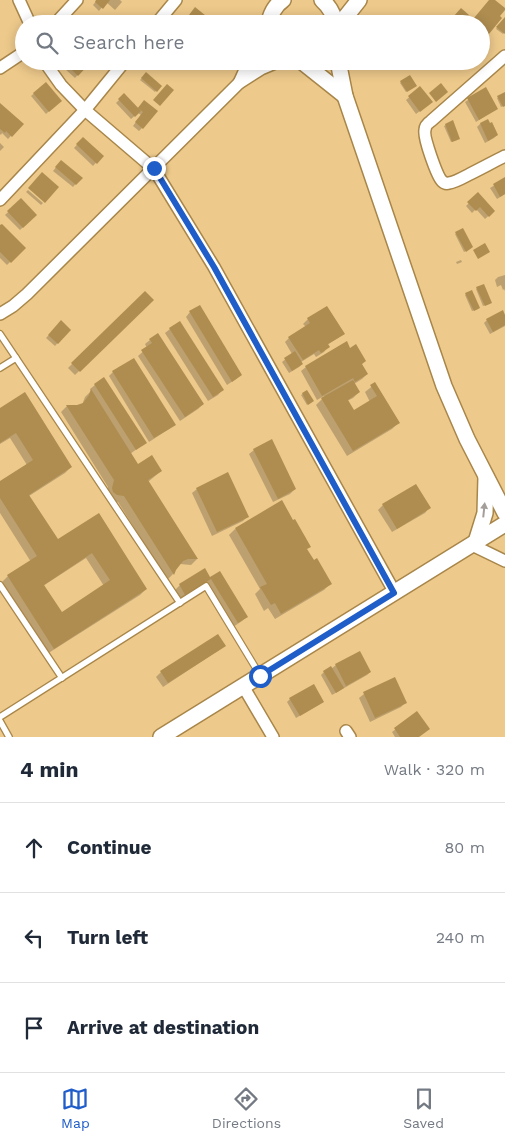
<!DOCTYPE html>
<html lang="en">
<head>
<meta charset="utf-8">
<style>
	:root { --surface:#fff; --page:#f6f6f7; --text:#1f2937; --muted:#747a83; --line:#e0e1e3; --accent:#1f5dc9 }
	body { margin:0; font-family:"Work Sans",sans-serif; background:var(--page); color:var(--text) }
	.stop { position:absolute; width:15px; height:15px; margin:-11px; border:4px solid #1f5dc9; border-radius:50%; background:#fff }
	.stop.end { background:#1f5dc9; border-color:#fff; box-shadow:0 1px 5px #0008 }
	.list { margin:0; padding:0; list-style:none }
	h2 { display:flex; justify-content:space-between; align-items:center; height:65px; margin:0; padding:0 20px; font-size:21px }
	h2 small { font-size:16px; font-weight:400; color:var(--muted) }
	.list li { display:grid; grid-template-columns:32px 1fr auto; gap:15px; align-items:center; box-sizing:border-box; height:90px; padding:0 20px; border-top:1px solid var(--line) }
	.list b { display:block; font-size:19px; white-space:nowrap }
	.list em { font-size:16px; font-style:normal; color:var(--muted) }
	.icon { flex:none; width:28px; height:28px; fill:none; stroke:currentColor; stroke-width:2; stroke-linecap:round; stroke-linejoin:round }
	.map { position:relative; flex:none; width:505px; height:737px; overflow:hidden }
	.search { position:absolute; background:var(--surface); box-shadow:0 2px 12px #0003; left:15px; right:15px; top:15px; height:55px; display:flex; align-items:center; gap:12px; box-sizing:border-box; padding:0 18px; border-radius:28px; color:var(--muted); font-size:19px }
	.sheet { height:335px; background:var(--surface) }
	nav { display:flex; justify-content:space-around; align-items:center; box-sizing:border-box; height:70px; border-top:1px solid var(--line); background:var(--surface); font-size:14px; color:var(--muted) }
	nav a { display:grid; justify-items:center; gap:2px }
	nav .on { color:var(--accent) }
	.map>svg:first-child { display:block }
	.shadow { fill:#0003; fill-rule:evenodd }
	.building { fill:#af8d50; fill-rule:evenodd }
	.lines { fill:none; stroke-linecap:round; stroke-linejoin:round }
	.lane-casing { stroke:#a88649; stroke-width:8 }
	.street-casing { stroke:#a88649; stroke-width:14 }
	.secondary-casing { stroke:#a88649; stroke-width:18 }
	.lane { stroke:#fff; stroke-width:5.5 }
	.street { stroke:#fff; stroke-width:11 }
	.secondary { stroke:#fff; stroke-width:15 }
	.oneway { fill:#a39e99 }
	.route { stroke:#1f5dc9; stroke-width:6 }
</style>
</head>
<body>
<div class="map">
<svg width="505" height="737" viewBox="0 0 505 737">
	<rect width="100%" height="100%" fill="#edc98b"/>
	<!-- shadow -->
	<g class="shadow">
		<path d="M97,0h23l2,2 -7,8 -9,-8 -7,9 -6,-6z"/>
		<path d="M490,0h3l5,16 2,2 -15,18 -4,-3v-9h-7l-2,-2z"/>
		<path d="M505,18v14l-2,2 -7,-5z"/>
		<path d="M83,19l5,5h-9z"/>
		<path d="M485,50l3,2 -4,4 -2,-2z"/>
		<path d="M72,61h18l-15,17 -10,-9z"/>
		<path d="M168,61h9l-4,5z"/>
		<path d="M146,74l14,12 -5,6 -15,-12z"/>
		<path d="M401,82l13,4 -8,6 -6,-9z"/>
		<path d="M45,84l15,17 -14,13 -15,-18z"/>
		<path d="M420,88l8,17 -12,9 -10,-14z"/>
		<path d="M485,89l8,22 -17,11 -11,-20z"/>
		<path d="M505,93v12l-4,2 -4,-9z"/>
		<path d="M124,95l13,14 7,-8 -2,27 -3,3 -6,-5 8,-11 -3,-2 -7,6 -15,-16z"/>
		<path d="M0,104l22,20 -14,15 -6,-6 -1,2 -1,-1z"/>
		<path d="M487,121l10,14 -3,3 -9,5 -8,-16 3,-3z"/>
		<path d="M446,125l11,15 -6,2 -7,-16z"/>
		<path d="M83,138l19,18 -9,10 -19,-18z"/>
		<path d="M0,143l4,4 -4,4z"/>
		<path d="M61,161l20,17 -8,9 -20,-16z"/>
		<path d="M505,179v15l-8,5 -7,-11z"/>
		<path d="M28,190l15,13 -2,2 -15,-13z"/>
		<path d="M478,194l16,17 -9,8 -9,-10 -4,4 -6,-7z"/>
		<path d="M21,200l15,15 -16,15 -15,-15z"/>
		<path d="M0,227l24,21 -17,17 -7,-7z"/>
		<path d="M462,230l9,18 -7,4 -9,-18z"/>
		<path d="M461,260l1,2 -5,2 -1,-2z"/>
		<path d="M505,275v16l-1,-2 -1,1 -2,-5 -4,2 -2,-7 3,-3z"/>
		<path d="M477,288l12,16 -6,2 -7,-17z"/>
		<path d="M145,292l7,8 -77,75 -7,-7z"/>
		<path d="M466,294l12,15 -6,2 -7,-16z"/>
		<path d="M190,312l51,63 -5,4 -9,6 -41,-68z"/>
		<path d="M505,317v9l-15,8 -6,-11 3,-3z"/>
		<path d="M308,319l35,15 -5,4 -11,7 1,2 -4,5 -8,5 -2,-3 -13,8 1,2 -3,3 -10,6 -7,-11 10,-8 -7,-12 4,-4 17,-11 -3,-3z"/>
		<path d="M61,322l8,8 -14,16 -9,-8z"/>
		<path d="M170,329l52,61 -4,5 -10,6 -43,-68z"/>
		<path d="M150,340l53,64 -5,5 -18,12 -42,-65 9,-8 -2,-4z"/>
		<path d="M361,365l6,9 -5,5 -8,5 5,8 -6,6 -6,3 7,11 16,-10 -5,-10 10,-8 23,39 -6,6 -45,27 -31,-51 9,-9h-1l-7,4 -16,-29 5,-4z"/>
		<path d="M113,372l61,53 -5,4 -20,13 -40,-66z"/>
		<path d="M95,385l50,58 -15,11 8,12 23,5 -13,11 49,77 -6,6 -11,-1 -3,2 -4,8 -6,6 -49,-78 -8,-1 -4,-6 2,-8 -47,-75 6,-6h10l5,-1 3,-8 6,-6 -1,-2z"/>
		<path d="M306,392l5,10 -4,3 -6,-10z"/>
		<path d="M0,409l71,58 -6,6 -36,23 28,45 42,-27 47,75 -6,6 -93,59 -45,-72 6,-6 23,-14 -31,-49v-31l27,-17 -17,-27 -10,6zM86,558l18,28 -43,28 -18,-28z"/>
		<path d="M254,450l41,39 -5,5 -17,8 -24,-48z"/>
		<path d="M197,489l50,28 -4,4 -31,15 -20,-43z"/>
		<path d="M383,505l46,3 -4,5 -33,19 -14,-22z"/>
		<path d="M235,529l71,20 24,35 -6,6 -49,29 -7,-11 -4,3 -9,-17 5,-5 -31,-54z"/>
		<path d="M220,573l26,44 -4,4 -9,6 -27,-45 -26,17 -5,-9 5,-5 30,-6z"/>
		<path d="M224,646l-5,4 -56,37 -7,-10 5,-5z"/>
		<path d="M359,652l11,20 -3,3 -35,20 -11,-20 3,-3 7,-3 5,-4z"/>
		<path d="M364,694l41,9 -4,4 -31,15 -11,-24z"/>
		<path d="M290,699l33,3 -3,2 -24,14 -9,-16z"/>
		<path d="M417,713l1,24h-23l-3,-5z"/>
	</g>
	<!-- building -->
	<g class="building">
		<path d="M96,0h14l-7,9 -8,-7z"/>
		<path d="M489,0h6l10,8v2l-5,6 2,2 -13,16 -8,-6v-4l-7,-6z"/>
		<path d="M195,7l21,17 -33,-1z"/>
		<path d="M461,8l8,7 -9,9 -7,-7z"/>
		<path d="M505,17v17l-9,-7z"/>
		<path d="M71,61h21l-14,15 -11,-11z"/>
		<path d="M146,72l16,14 -5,6 -16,-14z"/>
		<path d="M410,75l7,11 -10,6 -7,-11z"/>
		<path d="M46,82l16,19 -13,11 -16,-19z"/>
		<path d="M441,83l7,9 -12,10 -7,-9z"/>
		<path d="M167,84l7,6 -14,16 -7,-6z"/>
		<path d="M420,86l13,16 -13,10 -12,-16z"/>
		<path d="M486,87l12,22 -19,11 -12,-22z"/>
		<path d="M505,92v14l-2,1 -6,-11z"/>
		<path d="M124,93l17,18 -6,6 -17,-18z"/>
		<path d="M144,100l14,11 -15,18 -8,-7 8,-10 -5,-4z"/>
		<path d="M0,103l24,21 -12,13 -6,-6 -1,2 -5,-4z"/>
		<path d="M488,119l2,4 2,-1 6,13 -10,6 -8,-18z"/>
		<path d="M453,120l7,19 -8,3 -7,-18z"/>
		<path d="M83,137l21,19 -7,8 -21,-20z"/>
		<path d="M61,160l22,18 -7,7 -21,-18z"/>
		<path d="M42,172l17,15 -14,16 -17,-15z"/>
		<path d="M505,177v17l-5,3 -7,-13z"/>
		<path d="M478,192l17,19 -6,6 -9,-10 -4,4 -9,-9z"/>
		<path d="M21,198l16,17 -14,13 -16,-17z"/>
		<path d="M2,224l24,24 -15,15 -11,-11v-27z"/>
		<path d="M463,228l10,19 -7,5 -11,-20z"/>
		<path d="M485,243l5,9 -12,7 -5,-9z"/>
		<path d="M484,284l8,19 -7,3 -9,-19z"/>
		<path d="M472,290l8,18 -6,3 -9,-18z"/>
		<path d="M145,291l9,9 -74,72 -9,-9z"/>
		<path d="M200,305l42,70 -10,7 -43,-71z"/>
		<path d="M327,306l18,28 -17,10 2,3 -9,6 -2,-3 -16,10 -15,-23 22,-14 -3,-5z"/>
		<path d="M503,310l2,5v10l-12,7 -7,-13z"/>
		<path d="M61,320l10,10 -13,14 -10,-9z"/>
		<path d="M180,321l44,69 -11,7 -44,-69z"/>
		<path d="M158,333l46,71 -19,13 -44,-67 11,-7 -3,-4z"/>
		<path d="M347,341l3,7 6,-4 10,17 -4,3 6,10 -13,8 -2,-4 -31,18 -17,-30z"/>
		<path d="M295,351l8,13 -11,7 -8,-13z"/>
		<path d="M134,358l42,67 -22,13 -42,-67z"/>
		<path d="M104,377l43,66 -11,7 -42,-66z"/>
		<path d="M353,380l7,12 -12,8 6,10 23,-14 -7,-11 5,-3 25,41 -47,28 -32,-53z"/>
		<path d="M91,389l47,75 14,-9 10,16 -14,9 50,79h-10l-5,2 -7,9 -2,5 -50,-79 -7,-1 -4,-3 -1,-4 2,-8 -48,-75h11l6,-2 6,-8z"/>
		<path d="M307,390l7,11 -6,4 -6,-12z"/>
		<path d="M25,392l47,75 -43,28 29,44 41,-26 48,76 -93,60 -47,-74 30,-19 -37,-58v-17l33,-21 -17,-27 -16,10v-35zM92,553l18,27 -48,32 -18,-27z"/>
		<path d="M272,439l24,50 -18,10 -25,-50z"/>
		<path d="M228,472l21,45 -32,15 -21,-44z"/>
		<path d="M416,484l15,24 -34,21 -15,-25z"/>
		<path d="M282,500l11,20 2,-1 16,28 -4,2 7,11 3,-2 15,26 -51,30 -6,-11 -4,2 -11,-18 7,-3 -32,-56z"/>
		<path d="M205,568l5,9 10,-6 28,46 -10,6 -27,-44 -26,16 -6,-11z"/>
		<path d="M218,634l8,12 -58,37 -8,-12z"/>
		<path d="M360,651l11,21 -25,14 -11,-22z"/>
		<path d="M331,666l13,22 -8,5 -13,-22z"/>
		<path d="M395,677l12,26 -32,15 -12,-26z"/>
		<path d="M314,684l10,18 -24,14 -11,-18z"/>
		<path d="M417,711l13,18 -11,8h-19l-6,-9z"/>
	</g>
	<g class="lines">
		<!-- lane casing -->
		<g class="lane-casing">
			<g id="lane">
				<path d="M0,334l180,269"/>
				<path d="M0,368l16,-10"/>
				<path d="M0,585l62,93"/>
				<path d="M0,717l206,-131 54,89"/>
				<path d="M0,721l9,16"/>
			</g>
		</g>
		<!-- street casing -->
		<g class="street-casing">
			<g id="street">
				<path d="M19,0l11,24"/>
				<path d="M55,24l22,-24"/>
				<path d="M156,24l20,-24"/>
				<path d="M505,56l-74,65c-3,2 -6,5 -6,9 -2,7 12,46 17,51 2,2 4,3 7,2 7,-1 15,-6 21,-9 12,-6 23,-12 35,-18"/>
				<path d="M44,61l17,24 24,25 69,59 60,98 181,326"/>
				<path d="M0,68l24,-16"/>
				<path d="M239,83l10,-22"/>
				<path d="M0,200l85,-90 40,-49"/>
				<path d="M0,314l13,-8 14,-12 212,-211 22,-14 19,-8"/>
				<path d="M472,545l33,16"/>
				<path d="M243,686l30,51"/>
				<path d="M346,731l4,6"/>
			</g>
		</g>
		<!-- secondary casing -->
		<g class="secondary-casing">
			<g id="secondary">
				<path d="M322,0c8,7 12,14 13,24"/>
				<path d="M269,24c1,-9 6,-19 14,-24"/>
				<path d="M340,24l19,-24"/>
				<path d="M301,61l44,35"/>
				<path d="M338,61l7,35 99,290 23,53 38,74"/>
				<path d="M476,542l9,-29 1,-36"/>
				<path d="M161,737l344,-213"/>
			</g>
		</g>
		<!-- lane -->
		<use href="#lane" class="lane"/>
		<!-- street -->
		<use href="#street" class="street"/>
		<!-- secondary -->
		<use href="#secondary" class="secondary"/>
	</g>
	<!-- one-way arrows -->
	<defs><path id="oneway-solid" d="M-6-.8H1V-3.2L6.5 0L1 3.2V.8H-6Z" transform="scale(1.25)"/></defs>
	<use class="oneway" href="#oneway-solid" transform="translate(484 510) rotate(-84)"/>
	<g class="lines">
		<!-- route -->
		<path class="route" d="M154,168l60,99 180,326 -134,83"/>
	</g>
</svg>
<div class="stop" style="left:260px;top:676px"></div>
<div class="stop end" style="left:154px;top:168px"></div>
<div class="search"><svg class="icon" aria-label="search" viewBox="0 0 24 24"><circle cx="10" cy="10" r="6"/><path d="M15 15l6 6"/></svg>Search here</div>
</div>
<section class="sheet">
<h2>4 min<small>Walk · 320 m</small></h2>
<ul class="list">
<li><svg class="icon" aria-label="ahead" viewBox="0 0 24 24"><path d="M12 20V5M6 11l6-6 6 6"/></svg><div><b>Continue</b></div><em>80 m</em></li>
<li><svg class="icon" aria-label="left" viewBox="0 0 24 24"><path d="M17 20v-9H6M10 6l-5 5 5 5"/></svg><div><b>Turn left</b></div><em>240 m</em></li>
<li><svg class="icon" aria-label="arrive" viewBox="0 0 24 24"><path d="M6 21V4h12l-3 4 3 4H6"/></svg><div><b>Arrive at destination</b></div></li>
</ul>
</section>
<nav>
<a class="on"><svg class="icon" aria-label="map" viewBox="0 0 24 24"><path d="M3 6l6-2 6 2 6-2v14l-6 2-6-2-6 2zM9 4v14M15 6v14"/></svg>Map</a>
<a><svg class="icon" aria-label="directions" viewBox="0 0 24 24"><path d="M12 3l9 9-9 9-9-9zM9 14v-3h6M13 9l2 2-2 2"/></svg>Directions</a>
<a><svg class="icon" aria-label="saved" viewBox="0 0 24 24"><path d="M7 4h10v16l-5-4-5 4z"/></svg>Saved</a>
</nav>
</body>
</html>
